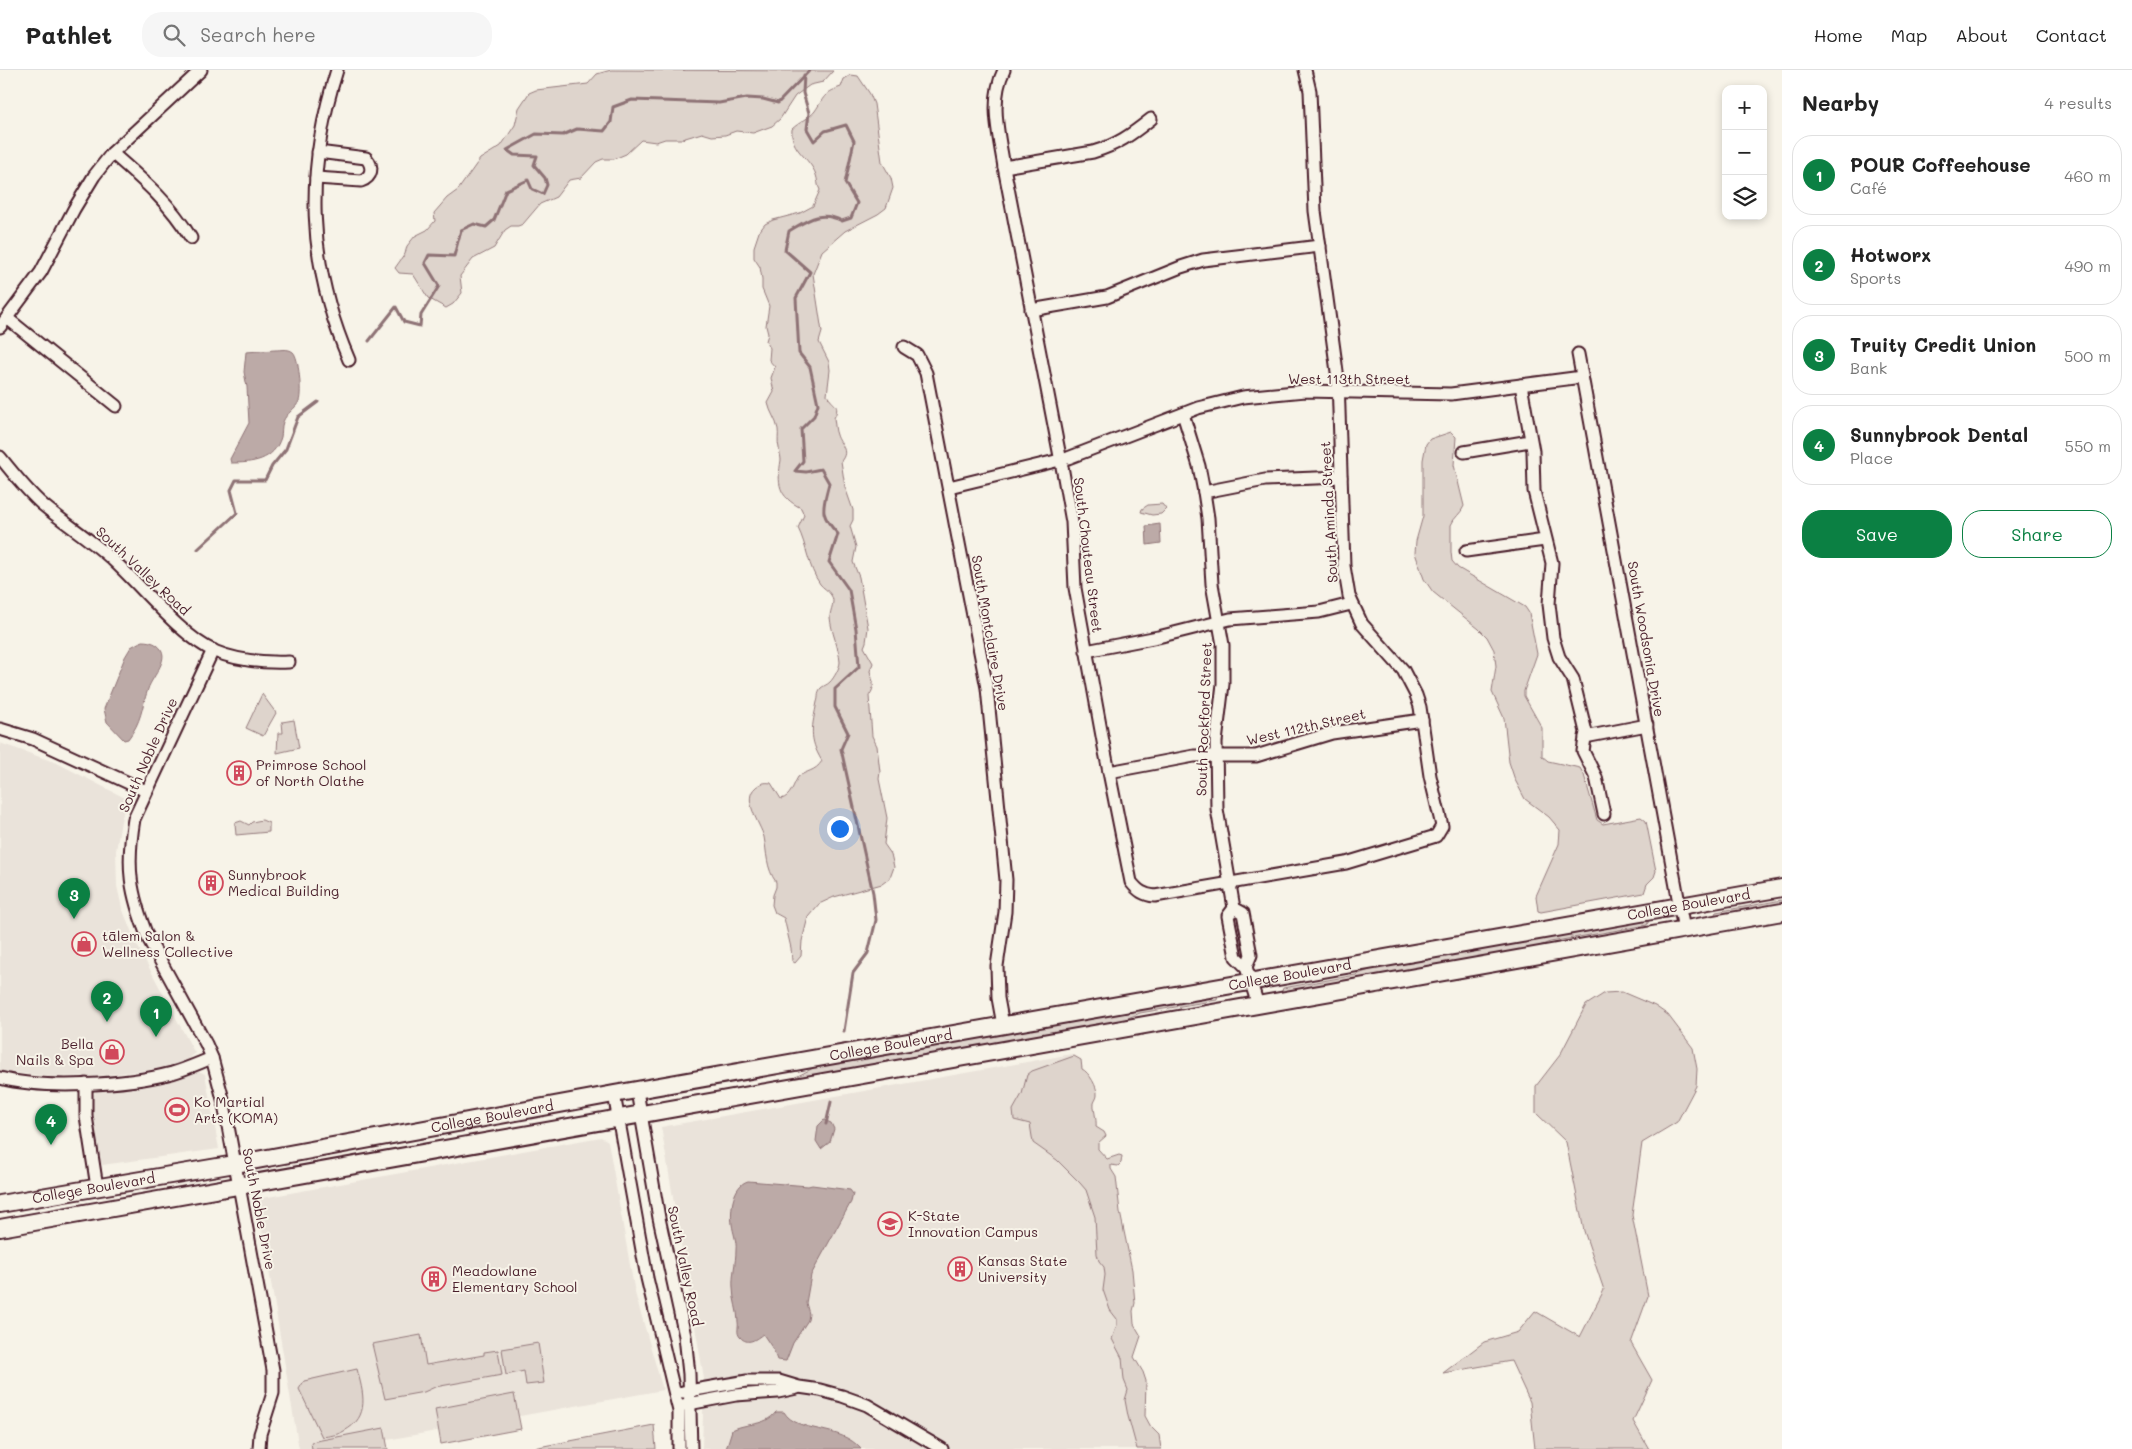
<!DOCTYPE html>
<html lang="en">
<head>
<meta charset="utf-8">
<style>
	:root { --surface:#fff; --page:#f6f6f6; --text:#222; --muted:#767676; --line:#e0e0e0; --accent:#0b8043 }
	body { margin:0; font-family:Mali,sans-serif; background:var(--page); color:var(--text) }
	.controls { position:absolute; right:15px; top:15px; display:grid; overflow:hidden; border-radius:10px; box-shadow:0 2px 8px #0003 }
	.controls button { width:45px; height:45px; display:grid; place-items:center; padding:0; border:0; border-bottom:1px solid var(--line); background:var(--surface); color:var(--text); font:25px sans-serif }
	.you { position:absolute; left:839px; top:758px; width:18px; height:18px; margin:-12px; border:4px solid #fff; border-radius:50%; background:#1a73e8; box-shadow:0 0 0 8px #1a73e833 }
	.badge { display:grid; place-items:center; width:32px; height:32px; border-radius:50%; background:var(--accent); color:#fff; font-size:16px; font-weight:700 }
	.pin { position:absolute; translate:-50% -41px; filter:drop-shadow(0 1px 2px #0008) }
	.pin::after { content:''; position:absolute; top:26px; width:18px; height:15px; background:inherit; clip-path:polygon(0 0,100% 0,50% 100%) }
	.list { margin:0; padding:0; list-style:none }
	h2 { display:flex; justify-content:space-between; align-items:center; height:65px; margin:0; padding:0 20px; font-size:21px }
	h2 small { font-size:16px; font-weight:400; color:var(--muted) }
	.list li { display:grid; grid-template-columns:32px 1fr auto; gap:15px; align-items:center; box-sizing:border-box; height:80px; margin:0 10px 10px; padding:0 10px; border:1px solid var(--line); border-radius:20px }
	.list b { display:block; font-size:19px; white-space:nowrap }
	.list p { margin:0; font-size:16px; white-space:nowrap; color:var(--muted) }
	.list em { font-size:16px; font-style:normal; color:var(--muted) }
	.actions { display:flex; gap:10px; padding:15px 20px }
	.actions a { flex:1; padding:11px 0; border:1px solid var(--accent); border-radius:20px; text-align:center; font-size:18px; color:var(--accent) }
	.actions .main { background:var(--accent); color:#fff }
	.icon { flex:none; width:28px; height:28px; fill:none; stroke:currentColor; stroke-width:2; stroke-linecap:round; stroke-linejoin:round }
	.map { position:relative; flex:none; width:1782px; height:1379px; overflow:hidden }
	header { display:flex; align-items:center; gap:30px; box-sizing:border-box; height:70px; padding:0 25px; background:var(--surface); border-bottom:1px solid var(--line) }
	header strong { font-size:24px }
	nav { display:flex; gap:28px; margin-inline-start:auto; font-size:18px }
	.search { width:350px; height:45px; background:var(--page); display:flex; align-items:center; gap:12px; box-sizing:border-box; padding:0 18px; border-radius:20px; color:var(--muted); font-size:19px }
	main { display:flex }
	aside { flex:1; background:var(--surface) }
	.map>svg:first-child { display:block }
	.built { fill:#eae3da }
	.green { fill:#ded4cc; stroke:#947a7c }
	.water { fill:#bcaaa7; stroke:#8e7275 }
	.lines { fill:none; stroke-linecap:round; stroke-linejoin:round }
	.stream { stroke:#8e7275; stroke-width:3 }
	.street-casing { stroke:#4a1f2b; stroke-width:15 }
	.secondary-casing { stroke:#4a1f2b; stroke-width:20 }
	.street { stroke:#f7f3e8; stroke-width:11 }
	.secondary { stroke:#f7f3e8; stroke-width:16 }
	.labels { text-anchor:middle; stroke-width:4; stroke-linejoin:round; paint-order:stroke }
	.street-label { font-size:14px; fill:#4a1f2b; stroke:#f7f3e8 }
	.poi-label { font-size:14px; fill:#4a1f2b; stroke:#f7f3e8; text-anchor:start }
</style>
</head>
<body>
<header>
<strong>Pathlet</strong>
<div class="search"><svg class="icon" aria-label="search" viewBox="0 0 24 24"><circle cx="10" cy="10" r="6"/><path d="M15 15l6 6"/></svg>Search here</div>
<nav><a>Home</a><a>Map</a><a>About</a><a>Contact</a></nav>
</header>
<main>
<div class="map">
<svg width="1782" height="1379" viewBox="0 0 1782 1379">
	<rect width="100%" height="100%" fill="#f7f3e8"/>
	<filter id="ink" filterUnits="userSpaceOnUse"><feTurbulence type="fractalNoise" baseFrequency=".02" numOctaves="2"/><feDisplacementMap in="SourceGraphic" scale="10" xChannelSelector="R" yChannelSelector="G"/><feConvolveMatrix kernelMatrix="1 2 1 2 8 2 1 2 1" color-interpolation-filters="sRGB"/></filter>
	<g filter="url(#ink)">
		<!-- built -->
		<g class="built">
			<path d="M0,673l57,20 70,36 -6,22 -5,30 1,35 5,22 15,37 55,103 3,5 -7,7 -24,8 -66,8 -47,1 -51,-6z"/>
			<path d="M1072,984l72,395h-442l2,-70 -43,-252z"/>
			<path d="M192,1002h9l4,2 14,75 -117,16 -3,-7 -6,-46v-15l3,-6 76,-12z"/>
			<path d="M601,1067l7,4 27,152 28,97 -326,59h-38l-42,-250z"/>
		</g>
		<!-- green -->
		<g class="green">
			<path d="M611,0l222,1 -10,11 -13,3 -15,11 -15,23 -8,7 -19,7 -17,-2 -11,4 -13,1 -10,-3 -20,6h-17l-9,3 -15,-2 -15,14 -12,5h-11l-7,3 -15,16 -12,2 -13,17 -16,7 -17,20 -5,2h-7l-6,4 -11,18 -21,11 -13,17 2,17 -9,11 -7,4 -18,-10 -15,-24 -14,-1 -4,-5 10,-14 2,-8 8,-10 12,-6 8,-9 -1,-8 13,-15 11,-8 22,-31 21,-13 14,-21 4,-17 10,-15 7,-3 52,-6 9,-10z"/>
			<path d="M851,5l7,1 12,18 4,10 8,58 9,16 2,10 -7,20 -8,6 -33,17 -23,20 -9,23 9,58 -3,10 10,20 1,8 -3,25c6,11 14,9 7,23 1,6 1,12 3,17 3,10 13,15 4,26l4,26 8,23v10l-3,6 6,21 -3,15 6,15 9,51 -2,14 -2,5 9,16 -3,8c3,11 6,15 -1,25l3,40 5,10 3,26 -1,7 8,39 -3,26 7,10 3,13 -4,11 -8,6 -48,13 -15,7 -11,13 -6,24 -1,15 -6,7 -3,-2 -1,-13 -7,-30 -9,-5 -3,-8 1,-10 3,-8v-5c-10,-14 -9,-29 -12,-45 -4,-14 -23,-38 -8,-50 5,-4 9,-5 15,-4l10,16c10,-2 12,-14 17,-22 9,-7 17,-5 24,-16 -14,-23 -10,-34 -5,-59 2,-5 0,-10 4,-14 2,-2 6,-3 9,-6 4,-4 10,-15 10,-20 -1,-15 -9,-30 -10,-45 0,-8 6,-15 1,-22 -3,-5 -8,-7 -11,-11 -12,-17 -13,-38 -22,-56l6,-13 -3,-7c-23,-12 -24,-24 -20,-48 0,-4 -2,-8 -2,-12 -2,-6 0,-13 -1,-19 -2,-10 -8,-16 -10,-26l6,-11 -3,-14 4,-11 -6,-7 1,-12 -4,-7 2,-7 -2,-8 3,-20 -7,-17v-10l-2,-12 -6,-9v-11l5,-15 6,-8 8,-4 27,-7 13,-7 7,-16c-3,-5 -2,-10 -4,-15 -6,-18 -26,-24 -24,-46 6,-6 18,-11 23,-18 9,-13 8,-18 26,-24l3,-8z"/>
			<path d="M1451,362l5,5 -2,28 10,41c-3,8 -10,11 -13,19v27l1,9 6,7 67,39 4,6 8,41 -13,37v5l18,32v28l6,5 32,7 4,7 13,45 6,4 38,-7 5,4 10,50 -2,6 -7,7 -3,9 -103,19 -3,-1 -2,-15 23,-52 1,-14 -11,-13 -24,-18 -10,-19 -6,-18 -5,-44 -12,-26 4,-26 -2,-16 -7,-13 -8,-8 -46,-37 -9,-13 -9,-26 1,-12 7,-25v-56l3,-16 4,-5z"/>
			<path d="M1162,434l4,5 -5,5 -9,1 -11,-3 1,-3 6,-4z"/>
			<path d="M262,624l14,19 -13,23 -17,-8z"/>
			<path d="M294,650l5,28 -22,5 1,-20h5l-1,-11z"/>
			<path d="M262,750l7,3v9l-33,3 -1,-12 6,-2 8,4 3,-3z"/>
			<path d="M1782,830v7l-66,9 -1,-2 1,-2z"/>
			<path d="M1649,850l-2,5 -97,17 -19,7 -248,44 -1,-2 1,-3 73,-13 21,-8z"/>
			<path d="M1622,922l33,14 13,9 25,33 4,21 -1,17 -19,36 -35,21 -10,72 16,81 -17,47 21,37 -19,41 16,28h-114l-5,-47 -19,-41 -68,12 41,-31 34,-10 17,-21 45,26 24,-47 -20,-59 -18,-89 -30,-29v-27l24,-31 26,-50 19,-12z"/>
			<path d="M1218,925l-1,5 -77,13 -26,11 -319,57 -1,-3 23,-12z"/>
			<path d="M1074,986l7,4 1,9c7,3 16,19 15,26 0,3 -2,5 -3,8 -1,5 3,16 2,24l8,5 2,4 -8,7v6l9,10 12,-4 3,1 -1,7 -3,3 -7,-1v4l5,8 4,35 12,58 3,33 -2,8 1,13 7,12 -7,21 9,15 3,9 -1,35 6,11 8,8 2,14h-24l-9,-33 -3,-16 3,-10 -4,-10 -2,-22 -10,-19 5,-14v-6l-7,-9 -7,-20 2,-15 -1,-8 -5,-6 -2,-7 -2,-37 -9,-27 -6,-7 -23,-23 -24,-17 -3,-19 -16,-4 -1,-10 9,-16 5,-19 5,-4z"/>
			<path d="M421,1265l5,30 58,-10v-3l14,-2 4,25 -67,12 -11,5 -39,7 -13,-55z"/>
			<path d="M538,1273l6,40 -18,2 -2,-14 -18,4 -4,-26z"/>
			<path d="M357,1299c6,23 14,48 -13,62 -6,4 -15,5 -22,6l-23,-48 5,-8z"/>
			<path d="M514,1324l7,35 -80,15 -6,-35z"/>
			<path d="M654,1355l2,24h-128z"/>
			<path d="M384,1358l4,21h-76l-1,-7z"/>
		</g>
		<!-- water -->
		<g class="water">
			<path d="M275,280c6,0 13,-2 18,2 6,5 9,41 6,49 -3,8 -13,12 -16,21 -2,5 -1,11 -2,15 -7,24 -29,26 -50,26l-1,-4 19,-36 -2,-36 -3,-15 2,-20z"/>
			<path d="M1160,454l1,19 -14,2 -1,-19z"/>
			<path d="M142,571c5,0 11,1 15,4 16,12 -5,31 -9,44 -7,20 -6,32 -20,50l-4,1 -17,-18 -3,-13 21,-52 6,-10z"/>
			<path d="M824,1050l7,3 3,6 -4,13 -9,7 -5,-8 2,-15z"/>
			<path d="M748,1111l60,5 4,-1 38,5 3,4 -2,8 -40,73 -5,28 3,11 -1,6 -15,23 -7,18 -9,-1 -4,-11 -10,-15c-7,5 -15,12 -23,3 -4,-5 -1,-9 -2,-15 0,-11 -5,-22 -5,-34 -1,-13 3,-25 3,-38 1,-9 -3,-17 -4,-26 -2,-14 1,-39 16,-43z"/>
			<path d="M776,1342h8c13,22 56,12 77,37h-135l6,-19c16,-8 32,-3 44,-18z"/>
		</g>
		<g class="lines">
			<!-- stream -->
			<g class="stream">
				<path d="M804,5l-1,18 6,20 -2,16 7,12 11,-10 21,-6 8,16 -9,42 12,20 -6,15 -9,3c-22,-11 -34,-1 -53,10l-4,19 25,22 -14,26 3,55 11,14 8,37 -4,12 -13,13 2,32 -8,10 11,1 15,-3 8,14c-6,26 -11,30 9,51l-9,28 20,28 7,39 3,38 -24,22v18l13,26 -7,16 32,144 3,27 -8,33 -15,20 -9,58"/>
				<path d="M369,271l27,-34 8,15 16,4 1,-11 18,-29 -14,-23 4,-8 25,1 7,-26 13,-6 12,3 8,-7 12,-30 22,-10 4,9 11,5 4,-9 -2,-7 -11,-13 3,-9 -23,-1 -7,-5 29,-16 27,1 14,-6 27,2 7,-9 2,-15 19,-7 87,3 28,-5 16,1 15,4 32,-33"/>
				<path d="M198,479l39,-36 -6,-23 5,-10h29l7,-14 14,-17 12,-32 20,-15"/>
				<path d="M826,1054l5,-22"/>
			</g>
			<!-- street casing -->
			<g class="street-casing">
				<g id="street">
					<path d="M337,0c-32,101 -30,192 12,290"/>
					<path d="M1004,0c-15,31 -5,65 0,97l59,305 9,50 3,66 29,159 27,135c7,9 13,13 24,14l191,-33 90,-27 6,-10 -12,-50 -10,-69 -4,-12 -13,-25 -41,-46 -13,-28 -5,-30 -6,-187 -23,-168 -5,-120 -5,-21"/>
					<path d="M112,83c31,27 58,50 79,85"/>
					<path d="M1004,97l89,-15c24,-7 38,-17 58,-33"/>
					<path d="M316,108l45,3c11,-4 13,-14 5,-23l-48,-6"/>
					<path d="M1031,240l76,-13 74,-30 22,-7 117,-14"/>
					<path d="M7,248l109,88"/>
					<path d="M0,257l41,-55 33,-63 20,-33 18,-23 89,-83"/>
					<path d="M904,277l13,8 9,18 61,315 19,192 -1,32 -8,54 1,32 5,27"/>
					<path d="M1578,284l106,576"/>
					<path d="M1521,315l12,66 1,40 18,72 -3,41 4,34 6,19 14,22 13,53 -3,19 13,26 8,37"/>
					<path d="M1183,344l16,52 5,26 4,26 4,66 11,61v39l-7,58 1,67 17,99 -6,8 8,41 10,10 12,38"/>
					<path d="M1464,382l66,-11"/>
					<path d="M0,387c14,17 27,34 43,48 24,20 50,36 72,57 27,25 67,75 99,89 24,10 50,12 75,11"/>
					<path d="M949,417l119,-29 130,-50 45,-11 62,-6 146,3 131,-17"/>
					<path d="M1204,422l61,-12 76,-3"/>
					<path d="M1466,481l79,-11"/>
					<path d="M213,580l-79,169c-8,48 -4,74 14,119l58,106 6,14 11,41 50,271v23l-13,41 -1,15"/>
					<path d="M1086,581l72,-14 72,-18 89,-7 32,-8"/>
					<path d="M0,659l33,10 113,52"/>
					<path d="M1585,667l62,-12"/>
					<path d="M1109,702l85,-16h62l76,-23 90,-13"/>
					<path d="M1234,838l9,5 8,42 -5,12"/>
					<path d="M0,1008c46,12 126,7 172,-5 14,-4 27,-10 40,-15"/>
					<path d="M86,1014v32l11,71"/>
					<path d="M637,1021l22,127 26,118 4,38 2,75"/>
					<path d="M614,1024l33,184 29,121 3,12v38"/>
					<path d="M683,1322l64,-11h32l20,6 21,3 22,6 25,9 75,44"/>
					<path d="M683,1335l53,-10 42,-3 19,-4"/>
				</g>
			</g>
			<!-- secondary casing -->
			<g class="secondary-casing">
				<g id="secondary">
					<path id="s1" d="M0,1134l235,-40 379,-70 1168,-206"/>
					<path d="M0,1158l1782,-316"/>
				</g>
			</g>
			<!-- street -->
			<use href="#street" class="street"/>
			<!-- secondary -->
			<use href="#secondary" class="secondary"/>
		</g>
	</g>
	<!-- icons -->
	<defs>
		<g id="building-ring" transform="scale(1.25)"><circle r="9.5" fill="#f7f3e8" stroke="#d1495b" stroke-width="1.5"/><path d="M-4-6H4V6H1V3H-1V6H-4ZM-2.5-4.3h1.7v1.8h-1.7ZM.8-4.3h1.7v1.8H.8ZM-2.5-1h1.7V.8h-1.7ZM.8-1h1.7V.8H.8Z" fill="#d1495b"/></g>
		<g id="shop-ring" transform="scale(1.25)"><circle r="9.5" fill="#f7f3e8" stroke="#d1495b" stroke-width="1.5"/><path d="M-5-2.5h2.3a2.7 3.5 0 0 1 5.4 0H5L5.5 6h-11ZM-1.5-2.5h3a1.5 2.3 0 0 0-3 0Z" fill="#d1495b"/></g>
		<g id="stadium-ring" transform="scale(1.25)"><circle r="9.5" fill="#f7f3e8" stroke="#d1495b" stroke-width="1.5"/><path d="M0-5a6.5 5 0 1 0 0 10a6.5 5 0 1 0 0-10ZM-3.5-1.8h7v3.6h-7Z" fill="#d1495b"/></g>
		<g id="university-ring" transform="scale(1.25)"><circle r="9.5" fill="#f7f3e8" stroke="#d1495b" stroke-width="1.5"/><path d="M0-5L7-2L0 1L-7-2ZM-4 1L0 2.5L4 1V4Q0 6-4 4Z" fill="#d1495b"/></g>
	</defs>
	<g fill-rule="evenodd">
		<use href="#building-ring" x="239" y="703"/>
		<use href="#building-ring" x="211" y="813"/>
		<use href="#shop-ring" x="84" y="874"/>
		<use href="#shop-ring" x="112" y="982"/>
		<use href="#stadium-ring" x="177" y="1040"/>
		<use href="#university-ring" x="890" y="1154"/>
		<use href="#building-ring" x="960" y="1199"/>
		<use href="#building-ring" x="434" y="1209"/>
	</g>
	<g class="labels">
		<!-- street labels -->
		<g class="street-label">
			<text x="1349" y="314">West 113th Street</text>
			<text transform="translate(1329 442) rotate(-93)" y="5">South Aminda Street</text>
			<text transform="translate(1088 485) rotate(83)" y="5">South Chouteau Street</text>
			<text transform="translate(143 501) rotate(43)" y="5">South Valley Road</text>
			<text transform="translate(990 563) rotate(80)" y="5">South Montclaire Drive</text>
			<text transform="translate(1646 569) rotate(80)" y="5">South Woodsonia Drive</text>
			<text transform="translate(1204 649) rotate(-88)" y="5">South Rockford Street</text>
			<text transform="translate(1306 657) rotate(-13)" y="5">West 112th Street</text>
			<text transform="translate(148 685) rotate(-66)" y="5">South Noble Drive</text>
			<text dy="5" stroke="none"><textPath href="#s1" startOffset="1715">College Boulevard</textPath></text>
			<text dy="5" stroke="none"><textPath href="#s1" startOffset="1310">College Boulevard</textPath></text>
			<text dy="5" stroke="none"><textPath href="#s1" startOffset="905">College Boulevard</textPath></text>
			<text dy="5" stroke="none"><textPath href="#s1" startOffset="500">College Boulevard</textPath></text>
			<text dy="5" stroke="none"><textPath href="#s1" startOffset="95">College Boulevard</textPath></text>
			<text transform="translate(259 1139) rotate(79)" y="5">South Noble Drive</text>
			<text transform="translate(685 1196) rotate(78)" y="5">South Valley Road</text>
		</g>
		<!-- poi labels -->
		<g class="poi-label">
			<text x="256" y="700">Primrose School<tspan x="256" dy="16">of North Olathe</tspan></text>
			<text x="228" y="810">Sunnybrook<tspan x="228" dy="16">Medical Building</tspan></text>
			<text x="102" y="871">tālem Salon &amp;<tspan x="102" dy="16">Wellness Collective</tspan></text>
			<text x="94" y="979" text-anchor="end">Bella<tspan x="94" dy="16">Nails &amp; Spa</tspan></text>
			<text x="194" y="1037">Ko Martial<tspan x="194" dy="16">Arts (KOMA)</tspan></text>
			<text x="908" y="1151">K-State<tspan x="908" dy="16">Innovation Campus</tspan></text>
			<text x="978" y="1196">Kansas State<tspan x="978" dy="16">University</tspan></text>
			<text x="452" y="1206">Meadowlane<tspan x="452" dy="16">Elementary School</tspan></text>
		</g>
	</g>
</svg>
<div class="controls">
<button>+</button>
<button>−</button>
<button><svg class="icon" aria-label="layers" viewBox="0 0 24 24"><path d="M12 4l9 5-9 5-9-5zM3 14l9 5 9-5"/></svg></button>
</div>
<div class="you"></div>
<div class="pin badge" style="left:156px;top:967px">1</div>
<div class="pin badge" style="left:107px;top:952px">2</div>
<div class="pin badge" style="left:74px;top:849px">3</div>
<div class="pin badge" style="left:51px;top:1075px">4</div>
</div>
<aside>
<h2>Nearby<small>4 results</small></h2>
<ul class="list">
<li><span class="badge">1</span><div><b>POUR Coffeehouse</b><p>Café</p></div><em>460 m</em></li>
<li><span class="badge">2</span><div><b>Hotworx</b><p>Sports</p></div><em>490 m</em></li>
<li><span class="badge">3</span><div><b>Truity Credit Union</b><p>Bank</p></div><em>500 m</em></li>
<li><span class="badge">4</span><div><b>Sunnybrook Dental</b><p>Place</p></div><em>550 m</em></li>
</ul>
<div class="actions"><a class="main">Save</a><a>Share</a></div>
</aside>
</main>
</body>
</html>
